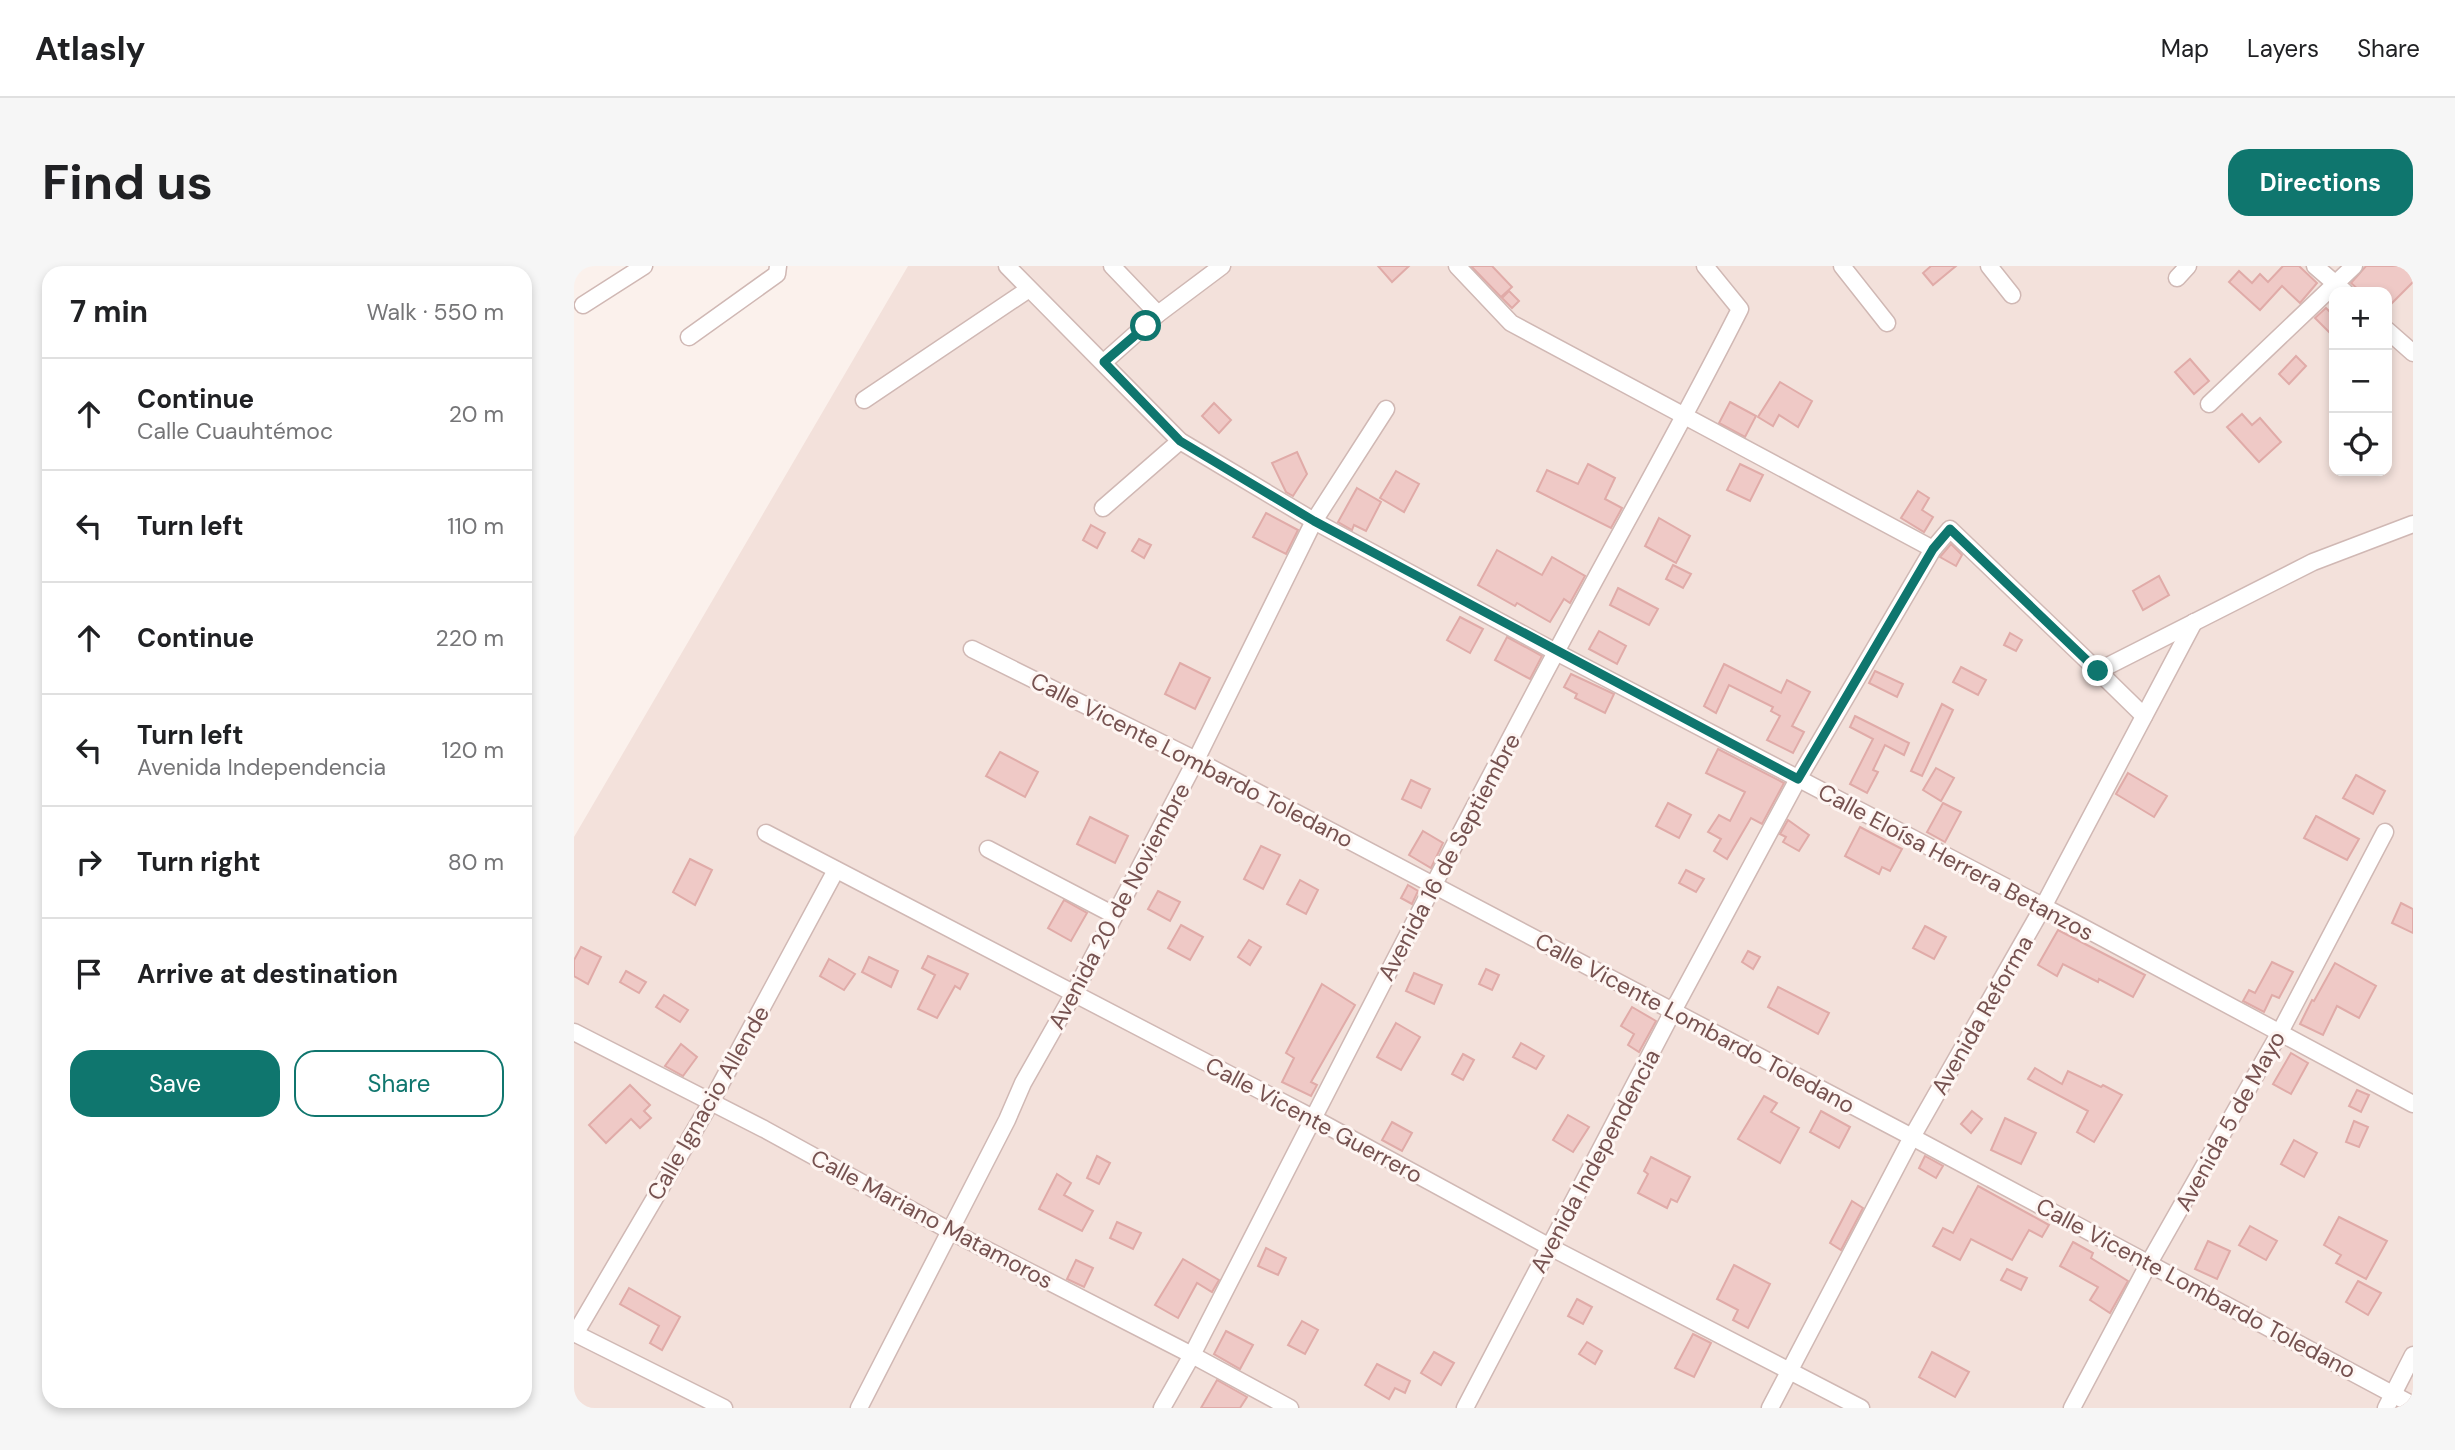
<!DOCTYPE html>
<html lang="en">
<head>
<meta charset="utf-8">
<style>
	:root { --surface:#fff; --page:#f6f6f6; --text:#202124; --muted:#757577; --line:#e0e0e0; --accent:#0f766e }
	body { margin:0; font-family:"DM Sans",sans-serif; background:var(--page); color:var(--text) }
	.controls { position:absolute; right:21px; top:21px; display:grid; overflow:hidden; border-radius:14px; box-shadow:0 4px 10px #0003 }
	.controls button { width:63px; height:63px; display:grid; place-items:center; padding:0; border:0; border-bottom:2px solid var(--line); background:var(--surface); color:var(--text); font:35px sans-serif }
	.stop { position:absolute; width:21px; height:21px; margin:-16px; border:5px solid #0f766e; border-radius:50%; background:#fff }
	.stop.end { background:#0f766e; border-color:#fff; box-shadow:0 2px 7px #0008 }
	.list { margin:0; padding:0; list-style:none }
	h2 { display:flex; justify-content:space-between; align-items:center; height:91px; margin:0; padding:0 28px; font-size:30px }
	h2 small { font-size:23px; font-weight:400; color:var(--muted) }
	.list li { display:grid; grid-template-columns:46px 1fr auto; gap:21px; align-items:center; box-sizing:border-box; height:112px; padding:0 28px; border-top:2px solid var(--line) }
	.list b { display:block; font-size:26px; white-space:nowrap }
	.list p { margin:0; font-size:23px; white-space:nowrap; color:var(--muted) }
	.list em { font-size:23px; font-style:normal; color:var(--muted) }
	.actions { display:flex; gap:14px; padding:21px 28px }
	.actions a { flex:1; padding:16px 0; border:2px solid var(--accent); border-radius:21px; text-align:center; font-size:24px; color:var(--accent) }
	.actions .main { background:var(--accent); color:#fff }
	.icon { flex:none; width:38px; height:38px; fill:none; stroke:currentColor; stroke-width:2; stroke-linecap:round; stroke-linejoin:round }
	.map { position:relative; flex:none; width:1839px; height:1142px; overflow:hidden; border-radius:21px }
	header { display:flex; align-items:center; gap:42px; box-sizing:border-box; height:98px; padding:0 35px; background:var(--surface); border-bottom:2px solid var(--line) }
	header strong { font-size:33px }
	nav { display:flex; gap:38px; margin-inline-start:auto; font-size:24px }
	.intro { display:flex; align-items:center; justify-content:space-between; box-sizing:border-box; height:168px; padding:0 42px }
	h1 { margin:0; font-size:49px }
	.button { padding:18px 32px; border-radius:21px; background:var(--accent); color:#fff; font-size:24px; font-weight:700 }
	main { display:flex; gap:42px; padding:0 42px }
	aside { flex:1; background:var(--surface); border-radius:21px; box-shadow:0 4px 10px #0003 }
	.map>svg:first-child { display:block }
	.residential { fill:#f3e1db; fill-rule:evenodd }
	.building { fill:#efc9c6; stroke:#e0aba8; stroke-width:2 }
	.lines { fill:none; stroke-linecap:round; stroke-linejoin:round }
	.minor-casing { stroke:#d0b8b4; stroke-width:19 }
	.minor { stroke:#fff; stroke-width:16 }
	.route { stroke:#0f766e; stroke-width:9 }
	.labels { text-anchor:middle; stroke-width:6; stroke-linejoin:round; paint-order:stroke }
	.street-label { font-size:23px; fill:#765250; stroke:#fef6f3 }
</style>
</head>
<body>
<header>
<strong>Atlasly</strong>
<nav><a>Map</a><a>Layers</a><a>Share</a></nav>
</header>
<div class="intro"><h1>Find us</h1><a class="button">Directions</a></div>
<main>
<aside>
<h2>7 min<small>Walk · 550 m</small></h2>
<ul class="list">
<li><svg class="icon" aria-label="ahead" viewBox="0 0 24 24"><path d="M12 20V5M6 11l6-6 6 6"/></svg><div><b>Continue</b><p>Calle Cuauhtémoc</p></div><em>20 m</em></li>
<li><svg class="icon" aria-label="left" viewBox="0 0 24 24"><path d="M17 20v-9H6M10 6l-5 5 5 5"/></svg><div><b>Turn left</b></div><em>110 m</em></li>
<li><svg class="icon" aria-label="ahead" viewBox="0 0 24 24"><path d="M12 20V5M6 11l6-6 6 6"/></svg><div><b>Continue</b></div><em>220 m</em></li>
<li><svg class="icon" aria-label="left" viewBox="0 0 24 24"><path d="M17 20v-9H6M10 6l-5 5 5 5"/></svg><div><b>Turn left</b><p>Avenida Independencia</p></div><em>120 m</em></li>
<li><svg class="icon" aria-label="right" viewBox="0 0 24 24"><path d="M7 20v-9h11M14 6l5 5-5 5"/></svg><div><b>Turn right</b></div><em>80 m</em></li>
<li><svg class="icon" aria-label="arrive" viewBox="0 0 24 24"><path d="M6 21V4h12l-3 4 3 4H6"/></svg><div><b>Arrive at destination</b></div></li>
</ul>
<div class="actions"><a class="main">Save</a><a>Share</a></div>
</aside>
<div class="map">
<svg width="1839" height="1142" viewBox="0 0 1839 1142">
	<rect width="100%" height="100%" fill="#fbf1ec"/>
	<!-- residential -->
	<path class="residential" d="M334,0h1505v1142h-1839v-571zM1760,26h53v179h-53z"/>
	<!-- building -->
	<g class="building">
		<path d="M804,0h31l-17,16z"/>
		<path d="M897,0h21l20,21 -11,10z"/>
		<path d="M1357,0h25l-23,19 -10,-12z"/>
		<path d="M1709,0h16l18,17 -17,20 -18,-17 -22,24 -31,-28 10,-11 13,12 8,-9 8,8z"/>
		<path d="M1792,0h47v16l-26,26v-16h-26l-10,-9z"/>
		<path d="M935,25l10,10 -7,7 -10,-10z"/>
		<path d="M1752,42l8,8v21l-19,-19z"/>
		<path d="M1722,90l10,10 -17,18 -10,-10z"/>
		<path d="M1616,93l19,22 -15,13 -19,-22z"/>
		<path d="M1206,116l32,19 -14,26 -19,-12 -6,11 -15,-9z"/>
		<path d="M1156,136l26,14 -11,21 -26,-14z"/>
		<path d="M640,137l17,17 -12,13 -17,-17z"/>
		<path d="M1668,148l10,11 8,-7 21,24 -22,20 -32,-35z"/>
		<path d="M723,186l10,22 -14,22 -7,-4 -14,-29z"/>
		<path d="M1014,198l27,14 -10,21 17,9 -11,20 -74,-37 10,-21 31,14z"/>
		<path d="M1166,198l23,11 -13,26 -23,-11z"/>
		<path d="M822,205l23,13 -15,28 -24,-14z"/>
		<path d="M783,222l24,14 -15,29 -12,-6 -2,5 -14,-8z"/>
		<path d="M1344,225l11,7 -7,12 11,7 -9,15 -23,-14z"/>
		<path d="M692,247l32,17 -12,24 -33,-17z"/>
		<path d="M1085,252l31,18 -14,27 -31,-17z"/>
		<path d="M517,259l14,8 -8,15 -14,-8z"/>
		<path d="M565,273l12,6 -7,13 -12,-7z"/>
		<path d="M1377,278l11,11 -6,11 -16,-9z"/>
		<path d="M923,284l45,25 10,-18 33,19 -15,27 -6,-4 -14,23 -33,-19 -2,3 -37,-21z"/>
		<path d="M1099,299l18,9 -8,14 -17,-9z"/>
		<path d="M1585,310l10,19 -26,15 -10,-19z"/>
		<path d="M1044,322l40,21 -9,16 -39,-20z"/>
		<path d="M886,351l23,12 -13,24 -23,-13z"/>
		<path d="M1025,365l27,15 -9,18 -28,-15z"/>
		<path d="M1436,367l12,7 -6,11 -12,-6z"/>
		<path d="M933,371l35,19 -12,23 -35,-19z"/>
		<path d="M606,397l30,15 -15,31 -30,-15z"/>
		<path d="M1150,398l57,29 6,-13 23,12 -18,34 12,6 -11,21 -26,-13 13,-24 -9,-5 2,-4 -44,-22 -13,28 -12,-7z"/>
		<path d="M1387,401l25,13 -8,15 -25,-13z"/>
		<path d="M1301,405l28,13 -6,13 -28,-14z"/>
		<path d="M997,408l43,20 -9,19 -30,-15 2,-4 -13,-7z"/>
		<path d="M1368,438l11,6 -31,66 -11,-5z"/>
		<path d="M1281,450l54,27 -5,12 -19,-10 -12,25 5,2 -11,21 -17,-9 23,-45 -23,-12z"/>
		<path d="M1144,483l66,34 -22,41 -11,-6 -24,41 -13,-8 7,-12 -13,-7 11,-17 11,6 15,-29 -39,-19z"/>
		<path d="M426,486l38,20 -13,25 -39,-21z"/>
		<path d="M1362,502l18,10 -13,23 -18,-11z"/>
		<path d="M1554,507l39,23 -13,21 -38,-23z"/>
		<path d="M1782,509l29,16 -12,23 -30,-16z"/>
		<path d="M837,514l19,9 -9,19 -19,-9z"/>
		<path d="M1094,537l23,12 -12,23 -23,-12z"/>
		<path d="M1369,537l18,9 -16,30 -18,-10z"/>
		<path d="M1742,550l43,23 -12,21 -43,-22z"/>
		<path d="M516,551l38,19 -13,27 -38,-19z"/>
		<path d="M1214,554l21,15 -10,16 -16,-9 3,-5 -6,-3z"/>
		<path d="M1286,561l42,22 -12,22 -8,-4 -3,7 -34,-18z"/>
		<path d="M849,565l20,12 -12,25 -22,-13z"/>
		<path d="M687,580l19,9 -17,34 -19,-10z"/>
		<path d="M116,593l22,11 -17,35 -22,-13z"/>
		<path d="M1112,604l18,9 -8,13 -17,-9z"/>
		<path d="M726,614l18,10 -12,24 -19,-10z"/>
		<path d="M834,619l10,6 -6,13 -11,-6z"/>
		<path d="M584,625l22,11 -10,19 -22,-12z"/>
		<path d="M490,634l23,13 -16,28 -23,-13z"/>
		<path d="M1827,637l12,6v24l-21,-10z"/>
		<path d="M607,659l22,12 -13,23 -22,-12z"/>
		<path d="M1351,660l21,11 -12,22 -21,-11z"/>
		<path d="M1484,664l87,45 -12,22 -34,-18 -1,3 -35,-18 -6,12 -19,-11z"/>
		<path d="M675,674l12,7 -11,18 -12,-8z"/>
		<path d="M7,681l20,10 -13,27 -14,-8v-16z"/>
		<path d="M1174,685l12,6 -7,12 -11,-7z"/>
		<path d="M354,690l40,18 -8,15 -5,-3 -18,32 -19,-9 17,-34 -13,-7z"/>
		<path d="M295,691l29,14 -7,16 -29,-15z"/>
		<path d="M255,693l26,15 -11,16 -24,-14z"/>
		<path d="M1698,696l21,10 -14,26 -7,-3 -8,17 -21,-11 6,-11 6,3z"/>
		<path d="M1761,697l41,23 -17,32 -22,-12 -14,29 -23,-11 12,-24 2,1z"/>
		<path d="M912,703l13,6 -7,15 -13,-6z"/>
		<path d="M52,705l20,11 -7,11 -19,-11z"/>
		<path d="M840,707l28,12 -8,19 -28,-13z"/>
		<path d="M748,718l33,21 -44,77 6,3 -6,11 -29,-14 12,-24 -8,-5z"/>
		<path d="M1204,721l51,26 -11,21 -50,-27z"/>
		<path d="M90,729l24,15 -8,12 -24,-15z"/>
		<path d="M1058,741l24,14 -17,31 -11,-7 6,-11 -13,-8z"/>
		<path d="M822,757l24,14 -19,33 -24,-13z"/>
		<path d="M947,777l23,13 -8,13 -23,-12z"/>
		<path d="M107,778l16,13 -14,19 -18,-10z"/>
		<path d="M1717,787l17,10 -17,31 -18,-10z"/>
		<path d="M889,788l11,6 -11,20 -11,-6z"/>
		<path d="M1461,802l27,16 6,-13 33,16 2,-2 19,10 -28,47 -17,-10 11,-21 -60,-32z"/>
		<path d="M56,819l20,20 -6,6 7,7 -11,10 -9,-9 -25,24 -17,-18z"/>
		<path d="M1783,824l12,5 -8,17 -12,-6z"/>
		<path d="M1190,830l13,7 -6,9 28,16 -19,35 -42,-24z"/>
		<path d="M1247,845l29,16 -11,21 -29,-16z"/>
		<path d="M1398,845l10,8 -11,14 -10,-9z"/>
		<path d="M994,849l21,12 -16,25 -20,-12z"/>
		<path d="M1431,852l31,15 -15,31 -30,-14z"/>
		<path d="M1780,855l14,6 -9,20 -13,-5z"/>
		<path d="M818,856l20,11 -10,18 -20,-11z"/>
		<path d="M1720,874l23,13 -13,24 -23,-13z"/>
		<path d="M523,890l13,7 -11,21 -12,-6z"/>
		<path d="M1351,890l18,10 -7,12 -17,-10z"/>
		<path d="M1077,891l39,20 -13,25 -6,-3 -4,9 -29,-15 10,-19 -4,-3z"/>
		<path d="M483,908l14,9 -7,12 29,16 -11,20 -43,-22z"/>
		<path d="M1404,920l71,39 -7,12 -13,-7 -17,30 -41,-21 -11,21 -27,-14 10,-18 10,5z"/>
		<path d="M1278,935l11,7 -22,42 -11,-7z"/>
		<path d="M1765,951l48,24 -21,38 -30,-16 5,-8 -17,-10z"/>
		<path d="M543,956l24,11 -8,16 -23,-11z"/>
		<path d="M1676,960l27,15 -11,19 -27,-15z"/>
		<path d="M1634,975l22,10 -13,28 -22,-10z"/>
		<path d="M1499,976l20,11 -2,5 37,23 -18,32 -20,-13 8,-13 -38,-21z"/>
		<path d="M692,982l20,10 -8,17 -20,-9z"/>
		<path d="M609,993l36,21 -7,12 -15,-9 -19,35 -23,-13z"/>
		<path d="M502,994l17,8 -9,19 -17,-8z"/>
		<path d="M1160,999l36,19 -22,44 -15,-8 5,-10 -21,-11z"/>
		<path d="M1433,1003l20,9 -6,12 -20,-10z"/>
		<path d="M1784,1015l23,12 -13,22 -22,-13z"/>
		<path d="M55,1022l51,29 -18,33 -12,-7 9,-17 -39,-22z"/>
		<path d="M1003,1033l15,8 -9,17 -15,-8z"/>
		<path d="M728,1055l16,9 -13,24 -17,-9z"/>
		<path d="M652,1065l27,14 -13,24 -26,-15z"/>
		<path d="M1119,1068l18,9 -17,34 -19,-9z"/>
		<path d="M1013,1076l15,9 -7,13 -16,-10z"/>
		<path d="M860,1086l20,11 -13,22 -20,-12z"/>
		<path d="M1358,1086l37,20 -14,25 -36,-20z"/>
		<path d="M803,1098l33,17 -5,12 -10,-5 -6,11 -24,-14z"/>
		<path d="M643,1114l30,17 -7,11h-39z"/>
	</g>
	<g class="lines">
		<!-- minor casing -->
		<g class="minor-casing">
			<g id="minor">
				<path d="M433,0l173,175 134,80 242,131 517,270 340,182"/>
				<path d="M538,0l46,48"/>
				<path d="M883,0l54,57 422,226"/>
				<path d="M1268,0l45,57"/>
				<path d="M1415,0l23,29"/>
				<path d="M1741,0l30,26"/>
				<path d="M1603,12l11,-12"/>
				<path d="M9,39l61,-39"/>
				<path d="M1813,64l26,23"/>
				<path d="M115,71l88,-63 1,-8"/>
				<path d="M530,96l54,-48 64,-48"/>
				<path d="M290,134l165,-111"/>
				<path d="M1635,138l145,-138"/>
				<path d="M529,242l77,-67"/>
				<path d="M398,383l224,111 716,377 501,268"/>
				<path d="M1524,405l46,45"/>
				<path d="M192,567l547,285 237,129 311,161"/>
				<path d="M414,583l126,66"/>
				<path d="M0,766l190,97 186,102 242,124 98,53"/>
				<path d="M0,1067l150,75"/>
				<path d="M1,1068l135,-230 126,-234"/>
				<path d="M285,1142l148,-288 16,-37 51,-90 122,-233 118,-239 72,-112"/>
				<path d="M588,1142l30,-53c120,-234 239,-469 363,-701 61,-115 126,-228 185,-345l-35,-43"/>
				<path d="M891,1142l208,-397 125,-232 135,-230 17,-20 148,142 215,-109 100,-38"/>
				<path d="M1196,1142l142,-271 131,-230 151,-285"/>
				<path d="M1498,1142l77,-145 130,-229 106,-202"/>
				<path d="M1812,1142l27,-53"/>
			</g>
		</g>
		<!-- minor -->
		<use href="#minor" class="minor"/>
	</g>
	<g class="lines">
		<!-- route -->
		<path class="route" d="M572,60l-42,36 76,79 134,80 484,258 135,-230 17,-20 148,142"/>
	</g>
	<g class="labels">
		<!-- street labels -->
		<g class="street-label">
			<text transform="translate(618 494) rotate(27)" y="8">Calle Vicente Lombardo Toledano</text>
			<text transform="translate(875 591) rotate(-62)" y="8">Avenida 16 de Septiembre</text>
			<text transform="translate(1382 596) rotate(28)" y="8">Calle Eloísa Herrera Betanzos</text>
			<text transform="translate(545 640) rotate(-62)" y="8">Avenida 20 de Noviembre</text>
			<text transform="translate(1408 749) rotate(-60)" y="8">Avenida Reforma</text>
			<text transform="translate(1121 757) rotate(28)" y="8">Calle Vicente Lombardo Toledano</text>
			<text transform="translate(134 837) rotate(-60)" y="8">Calle Ignacio Allende</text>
			<text transform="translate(740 854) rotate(28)" y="8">Calle Vicente Guerrero</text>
			<text transform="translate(1656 855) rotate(-61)" y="8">Avenida 5 de Mayo</text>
			<text transform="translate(1021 895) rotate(-62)" y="8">Avenida Independencia</text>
			<text transform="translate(358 953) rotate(28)" y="8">Calle Mariano Matamoros</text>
			<text transform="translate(1622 1022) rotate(28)" y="8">Calle Vicente Lombardo Toledano</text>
		</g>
	</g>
</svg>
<div class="controls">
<button>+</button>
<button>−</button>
<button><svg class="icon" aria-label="locate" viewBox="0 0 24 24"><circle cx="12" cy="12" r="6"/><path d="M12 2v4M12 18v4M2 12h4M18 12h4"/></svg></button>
</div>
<div class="stop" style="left:572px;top:60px"></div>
<div class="stop end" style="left:1524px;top:405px"></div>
</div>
</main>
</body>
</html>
